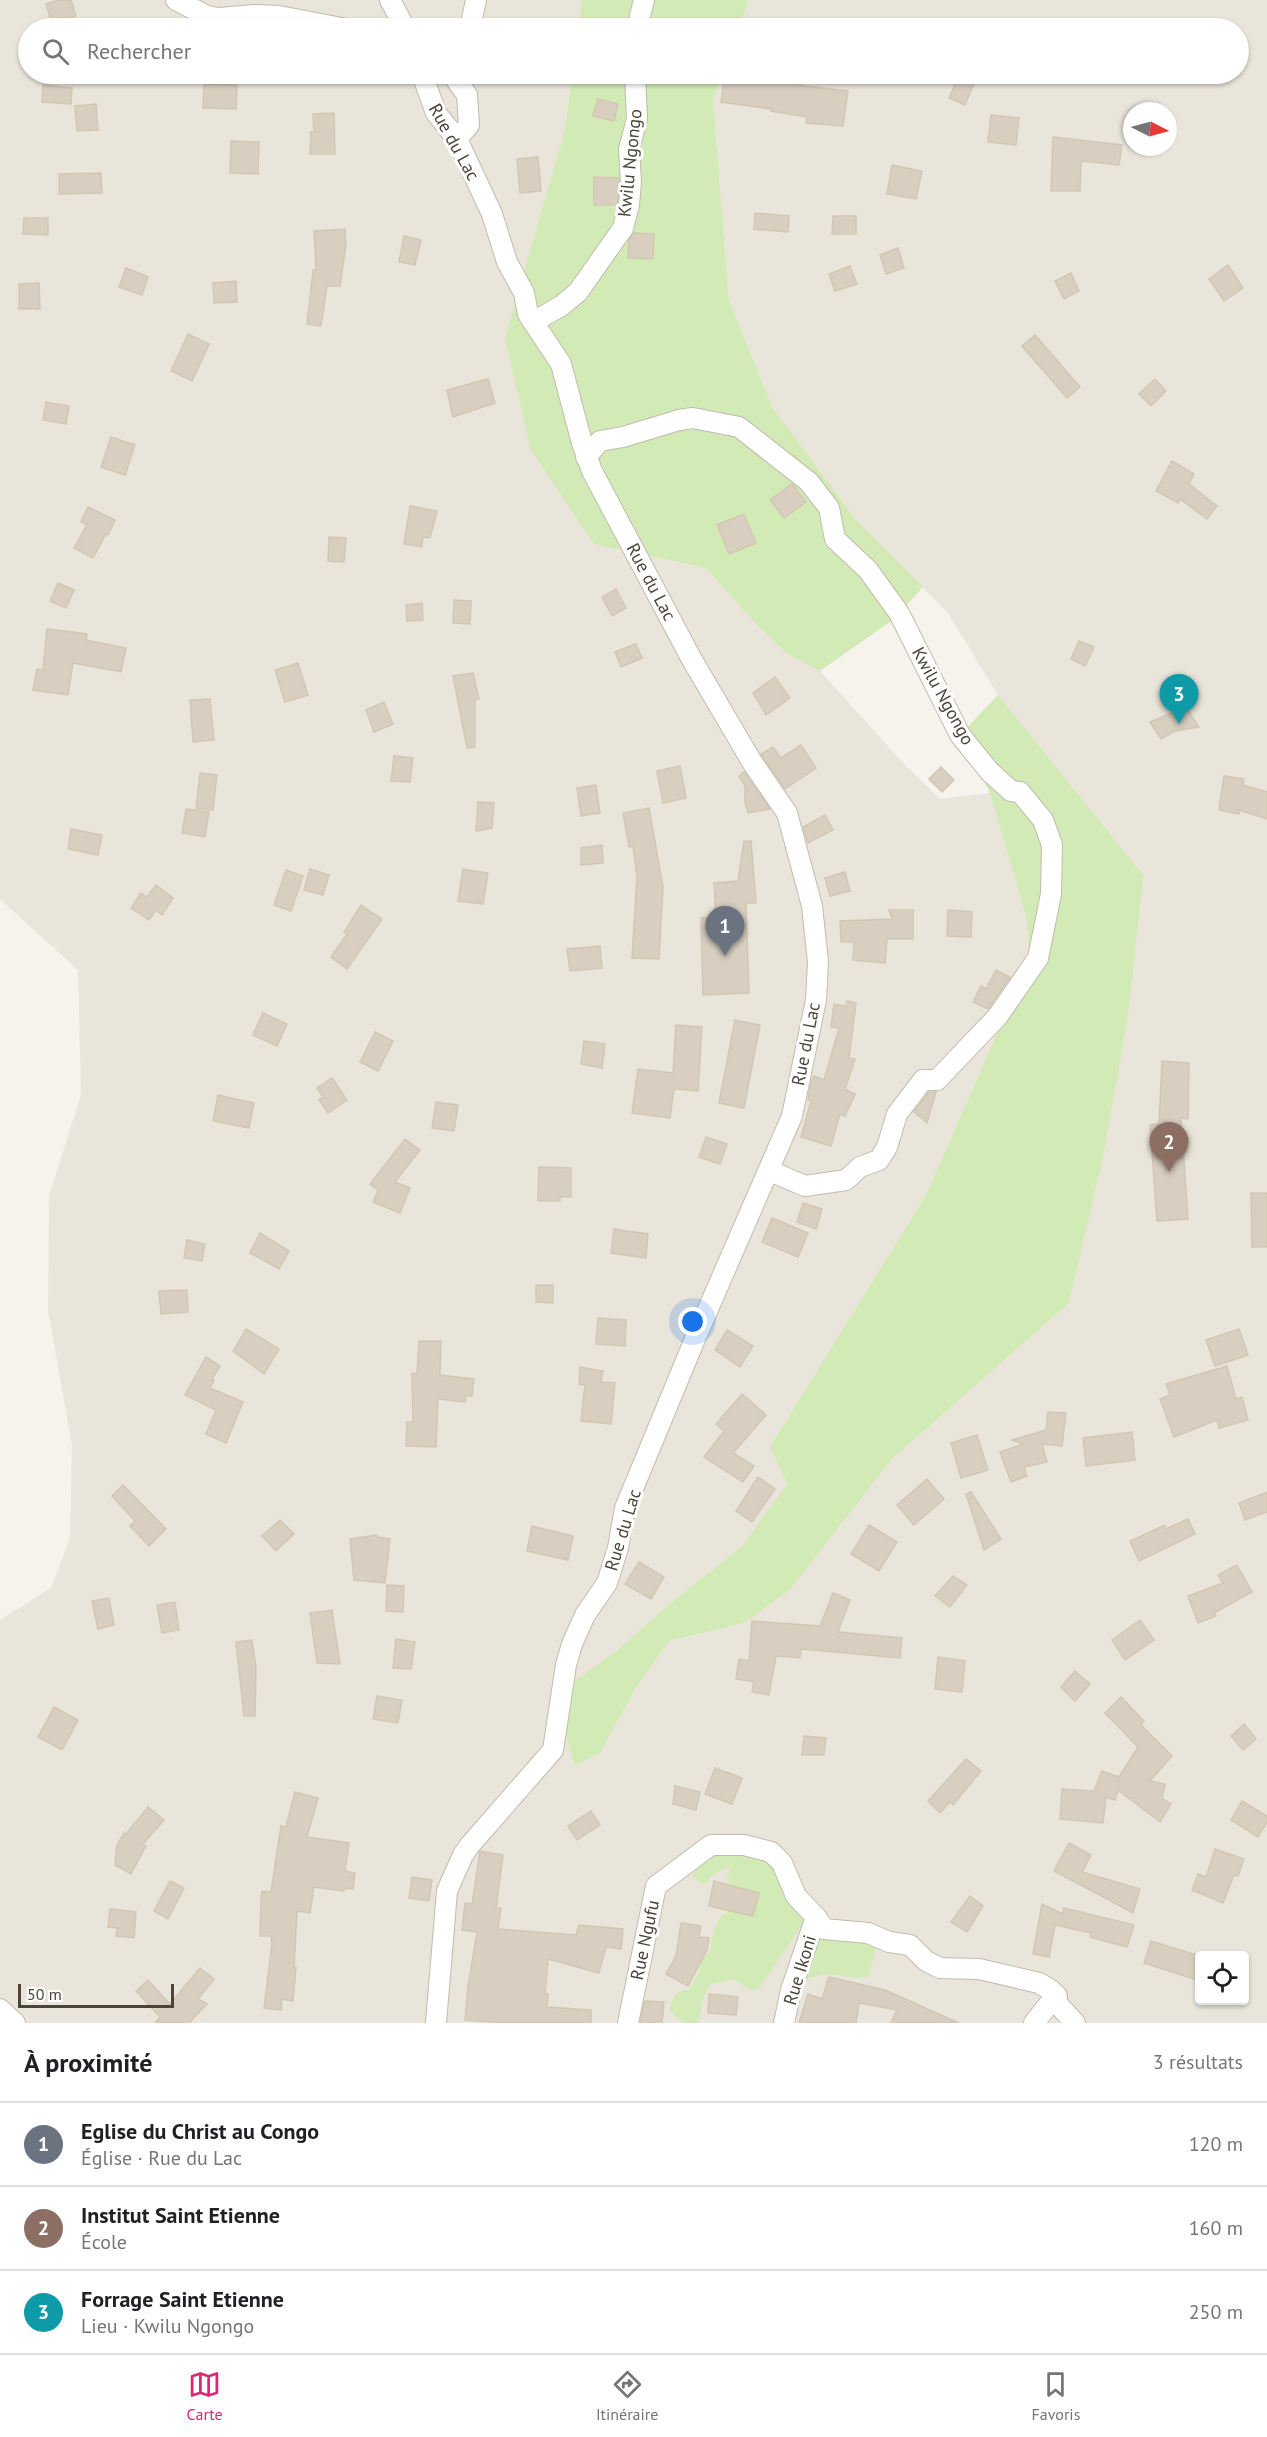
<!DOCTYPE html>
<html lang="fr">
<head>
<meta charset="utf-8">
<style>
	:root { --surface:#fff; --page:#f6f6f6; --text:#202124; --muted:#757577; --line:#e0e0e0; --accent:#db2777 }
	body { margin:0; font-family:"PT Sans",sans-serif; background:var(--page); color:var(--text) }
	.controls { position:absolute; right:18px; bottom:18px; display:grid; overflow:hidden; border-radius:6px; box-shadow:0 2px 4px #0004 }
	.controls button { width:54px; height:54px; display:grid; place-items:center; padding:0; border:0; border-bottom:2px solid var(--line); background:var(--surface); color:var(--text); font:30px sans-serif }
	.compass { position:absolute; left:1123px; top:102px; width:54px; height:54px; border-radius:50%; background:var(--surface); box-shadow:0 2px 4px #0004; rotate:96deg }
	.scale { position:absolute; left:18px; bottom:15px; width:156px; box-sizing:border-box; padding-left:6px; border:3px solid #4b4439; border-top:0; font-size:16px; line-height:21px; white-space:nowrap; color:#4b4439; -webkit-text-stroke:4px #fff; paint-order:stroke }
	.you { position:absolute; left:693px; top:1322px; width:21px; height:21px; margin:-15px; border:4px solid #fff; border-radius:50%; background:#1a73e8; box-shadow:0 0 0 9px #1a73e833 }
	.badge { display:grid; place-items:center; width:39px; height:39px; border-radius:50%; background:var(--accent); color:#fff; font-size:20px; font-weight:700 }
	.pin { position:absolute; translate:-50% -50px; filter:drop-shadow(0 2px 3px #0008) }
	.pin::after { content:''; position:absolute; top:32px; width:21px; height:18px; background:inherit; clip-path:polygon(0 0,100% 0,50% 100%) }
	.list { margin:0; padding:0; list-style:none }
	h2 { display:flex; justify-content:space-between; align-items:center; height:78px; margin:0; padding:0 24px; font-size:26px }
	h2 small { font-size:20px; font-weight:400; color:var(--muted) }
	.list li { display:grid; grid-template-columns:39px 1fr auto; gap:18px; align-items:center; box-sizing:border-box; height:84px; padding:0 24px; border-top:2px solid var(--line) }
	.list b { display:block; font-size:22px; white-space:nowrap }
	.list p { margin:0; font-size:20px; white-space:nowrap; color:var(--muted) }
	.list em { font-size:20px; font-style:normal; color:var(--muted) }
	.icon { flex:none; width:33px; height:33px; fill:none; stroke:currentColor; stroke-width:2; stroke-linecap:round; stroke-linejoin:round }
	.map { position:relative; flex:none; width:1267px; height:2023px; overflow:hidden }
	.search { position:absolute; background:var(--surface); box-shadow:0 2px 4px #0004; left:18px; right:18px; top:18px; height:66px; display:flex; align-items:center; gap:15px; box-sizing:border-box; padding:0 21px; border-radius:33px; color:var(--muted); font-size:22px }
	.sheet { height:330px; background:var(--surface) }
	nav { display:flex; justify-content:space-around; align-items:center; box-sizing:border-box; height:84px; border-top:2px solid var(--line); background:var(--surface); font-size:16px; color:var(--muted) }
	nav a { display:grid; justify-items:center; gap:3px }
	nav .on { color:var(--accent) }
	.map>svg:first-child { display:block }
	.residential { fill:#eae5da; fill-rule:evenodd }
	.green { fill:#d2eab5 }
	.building { fill:#d8cfc1; stroke:#d3c7b4; stroke-width:1.5 }
	.lines { fill:none; stroke-linecap:round; stroke-linejoin:round }
	.minor-casing { stroke:#c2bbae; stroke-width:22 }
	.minor { stroke:#fff; stroke-width:20 }
	.labels { text-anchor:middle; stroke-width:6; stroke-linejoin:round; paint-order:stroke }
	.street-label { font-size:18px; fill:#4b4439; stroke:#fff }
</style>
</head>
<body>
<div class="map">
<svg width="1267" height="2023" viewBox="0 0 1267 2023">
	<rect width="100%" height="100%" fill="#f6f3ec"/>
	<!-- residential -->
	<path class="residential" d="M0,0h582l-4,28h-550v46h544l-7,56 29,414 112,24 52,58 28,27 34,18 84,93 36,35 50,-6 37,127 3,59 -24,34 -80,182 -155,252 16,37 -45,62 -69,55 -58,51 -39,114 24,-13 36,-65 33,-47 75,-18 46,-33 101,-130 178,-157 34,-145 25,-141 14,-142 -144,-180 -51,-83 -90,-91 -84,-113 -44,-107 -16,-201 9,-26h516v-46h-499l10,-28h518v2023h-1267v-403l51,-32 19,-50 2,-93 -24,-134 1,-115 32,-101 -3,-125 -78,-71zM1132,111h36v36h-36zM1200,1956h44v44h-44z"/>
	<!-- green -->
	<g class="green">
		<path d="M582,0h167l-10,28h-161z"/>
		<path d="M572,74h150l-9,26 16,201 44,107 84,113 66,66 -29,32 -74,52 -34,-18 -28,-27 -52,-58 -112,-24 -63,-94 -26,-111 60,-209z"/>
		<path d="M998,695l145,180 -15,142 -25,141 -34,145 -178,157 -101,130 -46,33 -75,18 -33,47 -36,65 -25,13 -20,-71 60,-43 58,-51 69,-55 45,-62 -17,-37 156,-252 80,-182 24,-34 -3,-59 -37,-127 -30,-58z"/>
		<path d="M731,1850l40,12 32,52 1,8 -45,67 -7,2 -19,-12 -24,6 -7,17 -3,21h-16l-14,-13c3,-11 7,-21 20,-20l10,-18 1,-12c16,-11 9,-12 13,-26 2,-6 6,-13 8,-19l6,-1 6,-28 -6,-7 3,-9 -4,-2 -13,7 -9,10 -12,-9 10,-15z"/>
		<path d="M820,1933l57,10 -8,33 -11,2 -29,-4 -27,5z"/>
	</g>
	<!-- building -->
	<g class="building">
		<path d="M58,0h13l5,16 -24,8 -6,-20z"/>
		<path d="M725,74h23l57,12 43,5 -5,35 -37,-3 1,-6 -36,-6v-2l-50,-7z"/>
		<path d="M959,74h19l-13,31 -16,-7z"/>
		<path d="M204,84l33,1 -1,24 -33,-1z"/>
		<path d="M43,85l29,3 -1,16 -29,-2z"/>
		<path d="M598,99l20,5 -4,17 -21,-5z"/>
		<path d="M96,104l2,26 -21,1 -2,-25z"/>
		<path d="M334,113l1,41h-25l1,-22h3l-1,-18z"/>
		<path d="M991,115l28,3 -3,27 -28,-3z"/>
		<path d="M1053,137l69,8 -3,20 -36,-4 -2,2 -1,28h-29z"/>
		<path d="M231,141l28,1 -1,32 -28,-1z"/>
		<path d="M538,157l3,34 -21,2 -3,-34z"/>
		<path d="M892,165l30,6 -6,28 -29,-5z"/>
		<path d="M101,173l1,20 -43,1v-20z"/>
		<path d="M594,177l25,1 -2,27h-23z"/>
		<path d="M755,213l34,3 -1,16 -34,-3z"/>
		<path d="M833,216h23v18h-24z"/>
		<path d="M24,218h24v17l-25,-1z"/>
		<path d="M345,229l1,15 -6,42h-13l-6,40 -14,-2 6,-54h3l-2,-39z"/>
		<path d="M634,233l20,1 -1,25 -25,-1 1,-18z"/>
		<path d="M404,236l17,4 -6,25 -16,-3z"/>
		<path d="M898,248l6,20 -18,6 -6,-19z"/>
		<path d="M1228,265l15,23 -19,13 -15,-22z"/>
		<path d="M850,266l7,18 -22,7 -6,-17z"/>
		<path d="M126,268l22,9 -6,18 -23,-8z"/>
		<path d="M1071,273l8,18 -15,8 -9,-18z"/>
		<path d="M236,281l1,21 -23,1 -1,-20z"/>
		<path d="M39,283l1,26h-21v-25z"/>
		<path d="M188,334l21,10 -17,37 -21,-10z"/>
		<path d="M1035,335l45,52 -13,11 -45,-52z"/>
		<path d="M488,379l7,24 -42,14 -6,-27z"/>
		<path d="M1155,379l11,12 -15,15 -12,-12z"/>
		<path d="M46,402l23,4 -3,18 -23,-4z"/>
		<path d="M111,437l24,8 -10,30 -24,-8z"/>
		<path d="M1172,461l22,13 -5,10 28,22 -10,13 -27,-20 -2,4 -22,-12z"/>
		<path d="M792,484l14,18 -22,16 -14,-18z"/>
		<path d="M410,506l27,5 -7,27 -7,-1 -1,10 -18,-3z"/>
		<path d="M88,507l27,13 -7,15 -2,-1 -13,24 -19,-10 13,-23 -6,-3z"/>
		<path d="M744,514l12,29 -27,11 -12,-29z"/>
		<path d="M329,537l17,1 -2,24 -16,-1z"/>
		<path d="M58,583l16,7 -8,18 -16,-7z"/>
		<path d="M616,589l10,19 -14,8 -10,-19z"/>
		<path d="M454,600l17,1 -1,23 -17,-1z"/>
		<path d="M422,603l1,17 -16,1 -1,-16z"/>
		<path d="M47,629l40,5 -1,6 40,8 -5,24 -48,-9 -5,32 -35,-5 4,-21 6,1z"/>
		<path d="M1079,641l15,6 -9,19 -14,-7z"/>
		<path d="M636,644l6,14 -21,9 -6,-15z"/>
		<path d="M298,663l10,32 -23,7 -10,-32z"/>
		<path d="M473,673l6,26h-4v48l-8,1 -14,-72z"/>
		<path d="M775,677l15,21 -24,17 -13,-22z"/>
		<path d="M210,699l4,41 -21,2 -3,-42z"/>
		<path d="M384,702l9,22 -19,8 -8,-22z"/>
		<path d="M1186,707l13,20 -24,4 -14,8 -11,-17z"/>
		<path d="M801,745l15,23 -31,21 -24,-35 12,-7 8,11z"/>
		<path d="M394,756l19,2 -3,24 -19,-1z"/>
		<path d="M680,766l6,32 -23,5 -6,-32z"/>
		<path d="M941,767l13,13 -12,12 -13,-13z"/>
		<path d="M744,772l26,37 -22,4 -3,-10v-17l-6,-10z"/>
		<path d="M200,773l17,2 -4,35 -17,-2z"/>
		<path d="M1224,776l20,3 -1,6 24,7v27l-28,-9v4l-20,-4z"/>
		<path d="M596,785l4,28 -19,3 -4,-28z"/>
		<path d="M478,802l16,1 -2,25 -16,3z"/>
		<path d="M649,808l14,79 -4,72 -27,-1 5,-82 -4,-30 -4,1 -6,-34z"/>
		<path d="M186,809l23,3 -4,25 -23,-4z"/>
		<path d="M825,815l8,15 -25,13 -5,-16z"/>
		<path d="M71,829l31,6 -4,20 -30,-6z"/>
		<path d="M744,841h7l5,62h-10l3,90 -46,2 -2,-77h15l-2,-35 24,-2z"/>
		<path d="M602,845l1,18 -22,2v-17z"/>
		<path d="M310,869l19,6 -6,20 -19,-5z"/>
		<path d="M463,869l25,4 -5,31 -25,-3z"/>
		<path d="M286,870l17,6 -12,35 -17,-6z"/>
		<path d="M845,872l5,19 -20,5 -5,-18z"/>
		<path d="M156,885l17,13 -11,17 -6,-5 -7,10 -18,-12 10,-15 6,4z"/>
		<path d="M361,905l21,14 -35,50 -16,-12 16,-23 -3,-2z"/>
		<path d="M889,910h24v29h-26l-2,24 -32,-3 1,-18h-13l-1,-21 52,-2z"/>
		<path d="M948,910l24,2 -1,25 -24,-1z"/>
		<path d="M600,946l2,22 -32,3 -3,-22z"/>
		<path d="M996,970l14,7 -22,32 -15,-7 8,-16 5,3z"/>
		<path d="M847,1001l9,2 -7,55 6,1 -10,30 10,5 -10,22 -5,-2 -9,32 -30,-9 10,-36 -3,-1 3,-17 3,-7 10,4 15,-52 -8,-1 3,-23 12,2z"/>
		<path d="M263,1013l24,11 -10,22 -24,-11z"/>
		<path d="M735,1020l25,5 -16,83 -25,-5z"/>
		<path d="M676,1025l26,2 -4,64 -24,-2 -4,29 -38,-5 6,-44 35,4z"/>
		<path d="M375,1032l18,9 -15,30 -18,-9z"/>
		<path d="M584,1041l21,3 -3,24 -21,-4z"/>
		<path d="M1162,1061l27,2 -1,56 -7,-1 7,101 -31,2 -7,-96 9,-1z"/>
		<path d="M332,1078l15,22 -19,13 -9,-13 4,-3 -6,-9z"/>
		<path d="M929,1092h7l-9,31 -13,-11z"/>
		<path d="M218,1095l36,8 -5,25 -36,-7z"/>
		<path d="M436,1102l22,3 -4,26 -22,-3z"/>
		<path d="M706,1137l21,7 -7,20 -21,-7z"/>
		<path d="M405,1139l15,11 -25,32 15,6 -10,25 -27,-11 5,-12 -8,-6z"/>
		<path d="M539,1167l32,1v29h-11v4h-22z"/>
		<path d="M1251,1193h16v54h-15z"/>
		<path d="M803,1203l19,6 -6,20 -19,-7z"/>
		<path d="M772,1218l36,15 -10,24 -36,-15z"/>
		<path d="M614,1229l34,5 -2,24 -35,-5z"/>
		<path d="M260,1233l29,18 -10,18 -29,-16z"/>
		<path d="M187,1240l18,4 -3,17 -18,-3z"/>
		<path d="M536,1285h17v18l-17,-1z"/>
		<path d="M187,1290l1,22 -27,2 -2,-23z"/>
		<path d="M598,1318l28,2 -1,26 -29,-2z"/>
		<path d="M246,1329l33,20 -15,25 -31,-23z"/>
		<path d="M1239,1329l9,26 -33,11 -9,-26z"/>
		<path d="M727,1330l26,16 -13,21 -25,-17z"/>
		<path d="M419,1341h22l-1,34 34,4 -2,17h-6l-1,6 -27,-3 -2,48 -30,-1 1,-24h6l-1,-49 5,1z"/>
		<path d="M206,1357l14,9 -8,13 2,1 -4,8 33,14 -17,41 -20,-9 10,-24 -31,-15z"/>
		<path d="M1227,1366l9,33 6,-2 6,23 -29,8 -2,-8 -43,17 -14,-38 10,-4 -4,-11z"/>
		<path d="M580,1367l23,4 -2,11 14,1 -4,41 -30,-3 4,-36 -6,-1z"/>
		<path d="M742,1394l24,21 -33,38 21,13 -11,16 -39,-25 20,-26 -8,-7z"/>
		<path d="M1048,1412l18,1 -4,33 -20,-2 5,18 -23,5 3,9 -16,6 -11,-30 23,-8 -11,-4 34,-10z"/>
		<path d="M1132,1432l3,28 -49,6 -3,-28z"/>
		<path d="M977,1435l11,35 -27,8 -10,-35z"/>
		<path d="M758,1477l17,12 -23,33 -16,-11z"/>
		<path d="M927,1479l17,20 -30,26 -17,-20z"/>
		<path d="M123,1485l43,44 -17,17 -19,-20 5,-5 -23,-25z"/>
		<path d="M971,1492l30,47 -17,11 -18,-56z"/>
		<path d="M1267,1492v20l-22,8 -6,-17z"/>
		<path d="M1188,1519l7,15 -56,27 -9,-20 35,-16 1,4z"/>
		<path d="M280,1520l14,14 -18,17 -14,-15z"/>
		<path d="M869,1525l28,17 -18,29 -28,-17z"/>
		<path d="M532,1526l41,10 -5,24 -41,-9z"/>
		<path d="M377,1535v2l13,2 -5,44 -31,-3 -4,-41z"/>
		<path d="M639,1562l25,15 -13,22 -26,-15z"/>
		<path d="M1237,1565l15,27 -38,21 2,3 -18,7 -10,-27 35,-13 -5,-8z"/>
		<path d="M953,1576l14,9 -17,22 -15,-11z"/>
		<path d="M387,1585l17,1 -1,26 -17,-1z"/>
		<path d="M833,1593l17,7 -12,32 64,6 -2,20 -99,-9 -1,9 -24,-2 -7,39 -17,-3 2,-10 -18,-3 3,-20 10,2 3,-40 68,5z"/>
		<path d="M109,1598l5,27 -16,4 -6,-28z"/>
		<path d="M175,1602l4,28 -17,3 -5,-28z"/>
		<path d="M332,1610l8,54 -23,-1 -7,-50z"/>
		<path d="M1140,1620l14,20 -29,20 -13,-20z"/>
		<path d="M396,1639l19,3 -4,27 -18,-1z"/>
		<path d="M252,1640l4,28 -1,48h-11l-8,-74z"/>
		<path d="M938,1657l27,4 -3,31 -27,-3z"/>
		<path d="M1075,1671l15,13 -15,17 -14,-14z"/>
		<path d="M377,1696l25,4 -4,23 -25,-4z"/>
		<path d="M1121,1697l23,24 -3,4 31,31 -22,25 15,3 -3,14 9,6 -11,18 -42,-32 -3,10 -9,-3 -3,26 -43,-4 2,-30 32,2 8,-20 17,6 19,-30 -33,-34z"/>
		<path d="M54,1707l24,13 -16,30 -24,-13z"/>
		<path d="M1244,1724l12,15 -13,11 -12,-14z"/>
		<path d="M804,1736l22,2 -2,17h-22z"/>
		<path d="M966,1759l15,12 -28,34 -3,-3 -10,11 -12,-12z"/>
		<path d="M715,1768l27,10 -10,26 -27,-10z"/>
		<path d="M675,1786l25,6 -4,18 -23,-6z"/>
		<path d="M295,1792l23,6 -11,39 42,6 -4,28 10,2 -2,16 -9,-1v3l-30,-4 -4,26 -13,-2 -3,56h2l-3,34 -11,-2 -1,11 -17,-2 8,-64 -1,-8h-11l1,-36 1,-9 9,1 10,-66 5,1z"/>
		<path d="M1242,1801l25,15v6l-9,15 -27,-17z"/>
		<path d="M148,1807l16,13 -21,24 3,2 -15,28 -16,-9 2,-20 7,-12 2,1z"/>
		<path d="M591,1811l9,14 -23,15 -9,-14z"/>
		<path d="M1069,1843l22,12 -9,17 58,17 -7,24 -79,-42z"/>
		<path d="M1215,1849l29,10 -6,17 -4,-1 -11,28 -31,-13 6,-16 8,3z"/>
		<path d="M480,1851l23,4 -7,53h5l-3,21 78,6 3,-10 44,4 -2,20 -15,-2 -7,26 -51,-14 -3,35h3l-1,13 44,3v13h-85l-41,-3 3,-33 9,-55 -15,-2 3,-27 7,1z"/>
		<path d="M412,1877l20,3 -3,21 -20,-3z"/>
		<path d="M170,1881l14,7 -16,31 -14,-8z"/>
		<path d="M714,1881l45,12 -6,23 -44,-10z"/>
		<path d="M970,1896l13,10 -16,26 -16,-10z"/>
		<path d="M1042,1904l21,10 1,-6 70,17 -7,22 -37,-10 1,-4 -36,-8 -6,32 -16,-3z"/>
		<path d="M110,1909l26,3 -2,26 -18,-2 1,-8 -9,-1z"/>
		<path d="M681,1923l20,3 -2,11 10,1 -2,12 -19,36 -22,-12 10,-18z"/>
		<path d="M1151,1941l49,15v25l-56,-18z"/>
		<path d="M200,1968l14,11 -16,20 9,5 -18,19h-34l5,-6 -24,-26 12,-11 22,24z"/>
		<path d="M829,1977l56,13 74,33h-68l6,-13 -38,-7 -3,20h-57l9,-29 14,5z"/>
		<path d="M709,1994l29,3 -2,18 -28,-2z"/>
		<path d="M645,2001l19,1 -2,21h-22z"/>
	</g>
	<g class="lines">
		<!-- minor casing -->
		<g class="minor-casing">
			<g id="minor">
				<path d="M176,0l31,16 12,2 36,-3 24,1 63,12"/>
				<path d="M390,0l15,28"/>
				<path d="M470,28l6,-28"/>
				<path d="M637,28l7,-28"/>
				<path d="M422,74l14,39 21,26 35,75 15,48 17,31 4,21 33,50 21,79 10,28 99,187 61,104 35,51 25,93 6,56 -2,38 -24,116 -97,223 -70,169 -7,40 -11,35 -22,32 -13,29 -6,21 -13,85 -83,95 -7,10 -16,36 -11,132"/>
				<path d="M452,74l15,21 2,30 -12,14"/>
				<path d="M533,322l28,-16 17,-14 45,-64 6,-23 2,-23 -2,-33 8,-30 -2,-45"/>
				<path d="M586,457l14,-16 23,-4 56,-17 14,-2 46,9 70,55 20,26 6,31 33,31 31,43 61,122 30,37 21,19 9,1 23,28 9,25 -1,49 -13,64 -40,58 -61,64h-14l-26,34 -10,33 -8,13 -19,7 -14,13 -41,6 -35,-15"/>
				<path d="M0,2009l15,14"/>
				<path d="M628,2023l28,-137 55,-41h33l27,7 11,11 14,33 20,21 8,12 44,4 21,9 21,3 16,16 14,7 39,1 60,14 12,7 6,6 -4,3 22,24"/>
				<path d="M784,2023l7,-33 25,-73"/>
				<path d="M1034,2023l19,-24"/>
			</g>
		</g>
		<!-- minor -->
		<use href="#minor" class="minor"/>
	</g>
	<g class="labels">
		<!-- street labels -->
		<g class="street-label">
			<text transform="translate(454 142) rotate(61)" y="6">Rue du Lac</text>
			<text transform="translate(630 163) rotate(-84)" y="6">Kwilu Ngongo</text>
			<text transform="translate(651 582) rotate(62)" y="6">Rue du Lac</text>
			<text transform="translate(943 696) rotate(61)" y="6">Kwilu Ngongo</text>
			<text transform="translate(806 1044) rotate(-79)" y="6">Rue du Lac</text>
			<text transform="translate(623 1530) rotate(-73)" y="6">Rue du Lac</text>
			<text transform="translate(645 1940) rotate(-78)" y="6">Rue Ngufu</text>
			<text transform="translate(800 1970) rotate(-73)" y="6">Rue Ikoni</text>
		</g>
	</g>
</svg>
<div class="controls">
<button><svg class="icon" aria-label="locate" viewBox="0 0 24 24"><circle cx="12" cy="12" r="6"/><path d="M12 2v4M12 18v4M2 12h4M18 12h4"/></svg></button>
</div>
<svg class="compass" viewBox="-18 -18 36 36"><path d="M0-13l5 13h-10z" fill="#e53935"/><path d="M0 13l5-13h-10z" fill="#757577"/></svg>
<div class="scale">50 m</div>
<div class="you"></div>
<div class="pin badge" style="left:725px;top:956px;background:#6b7280">1</div>
<div class="pin badge" style="left:1169px;top:1172px;background:#8d6e63">2</div>
<div class="pin badge" style="left:1179px;top:724px;background:#0f9aa8">3</div>
<div class="search"><svg class="icon" aria-label="search" viewBox="0 0 24 24"><circle cx="10" cy="10" r="6"/><path d="M15 15l6 6"/></svg>Rechercher</div>
</div>
<section class="sheet">
<h2>À proximité<small>3 résultats</small></h2>
<ul class="list">
<li><span class="badge" style="background:#6b7280">1</span><div><b>Eglise du Christ au Congo</b><p>Église · Rue du Lac</p></div><em>120 m</em></li>
<li><span class="badge" style="background:#8d6e63">2</span><div><b>Institut Saint Etienne</b><p>École</p></div><em>160 m</em></li>
<li><span class="badge" style="background:#0f9aa8">3</span><div><b>Forrage Saint Etienne</b><p>Lieu · Kwilu Ngongo</p></div><em>250 m</em></li>
</ul>
</section>
<nav>
<a class="on"><svg class="icon" aria-label="map" viewBox="0 0 24 24"><path d="M3 6l6-2 6 2 6-2v14l-6 2-6-2-6 2zM9 4v14M15 6v14"/></svg>Carte</a>
<a><svg class="icon" aria-label="directions" viewBox="0 0 24 24"><path d="M12 3l9 9-9 9-9-9zM9 14v-3h6M13 9l2 2-2 2"/></svg>Itinéraire</a>
<a><svg class="icon" aria-label="saved" viewBox="0 0 24 24"><path d="M7 4h10v16l-5-4-5 4z"/></svg>Favoris</a>
</nav>
</body>
</html>
